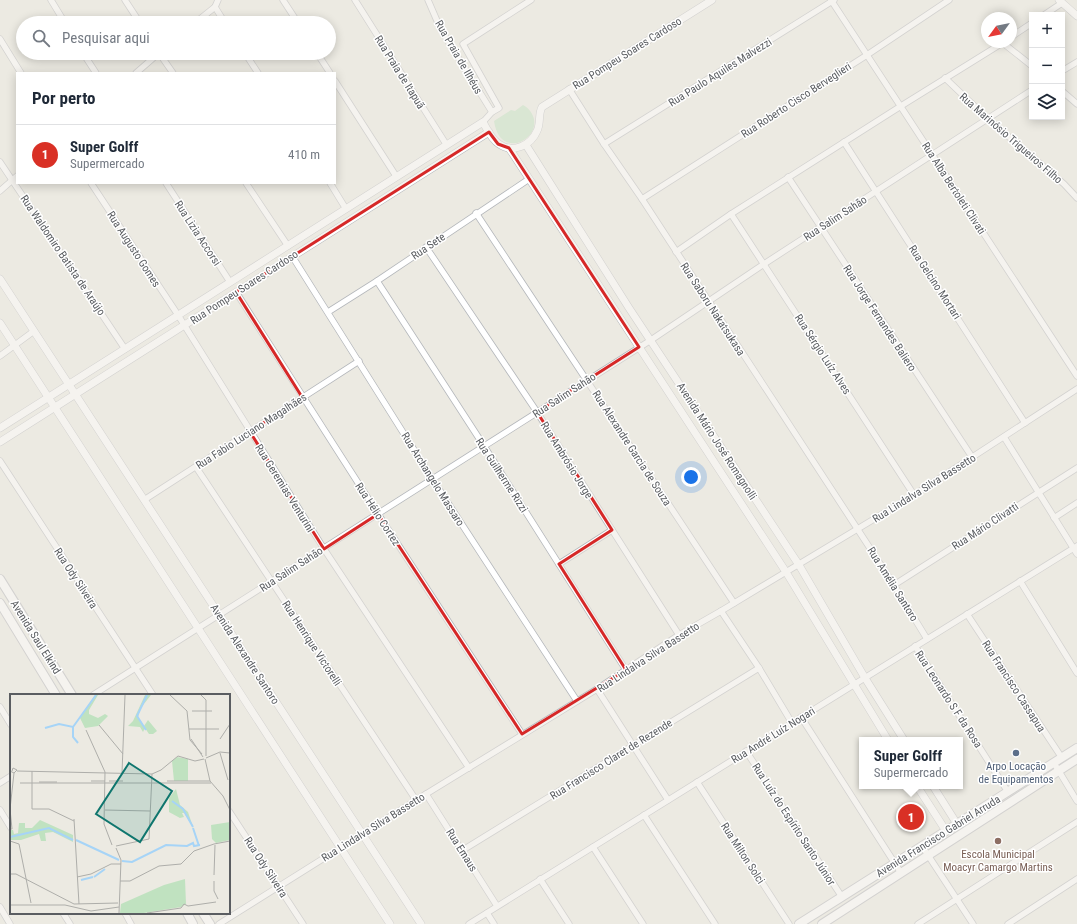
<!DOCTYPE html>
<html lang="pt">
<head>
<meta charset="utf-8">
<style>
	:root { --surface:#fff; --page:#f6f6f7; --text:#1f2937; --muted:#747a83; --line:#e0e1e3; --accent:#d93025 }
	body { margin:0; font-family:"Roboto Condensed",sans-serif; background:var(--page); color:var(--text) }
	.controls { position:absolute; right:12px; top:12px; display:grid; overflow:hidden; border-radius:0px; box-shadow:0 2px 10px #0003 }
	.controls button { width:36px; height:36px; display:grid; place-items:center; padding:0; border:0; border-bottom:1px solid var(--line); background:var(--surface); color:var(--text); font:20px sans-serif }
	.compass { position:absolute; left:981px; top:12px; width:36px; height:36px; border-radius:50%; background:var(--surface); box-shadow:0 2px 10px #0003; rotate:237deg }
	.you { position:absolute; left:691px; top:477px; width:14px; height:14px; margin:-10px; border:3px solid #fff; border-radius:50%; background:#1a73e8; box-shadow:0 0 0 6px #1a73e833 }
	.badge { display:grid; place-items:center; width:26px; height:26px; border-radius:50%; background:var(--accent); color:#fff; font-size:13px; font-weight:700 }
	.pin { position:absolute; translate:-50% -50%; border:2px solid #fff; box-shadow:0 1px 4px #0006 }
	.popup { position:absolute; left:859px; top:737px; width:104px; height:52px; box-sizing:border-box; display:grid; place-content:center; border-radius:0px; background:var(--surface); filter:drop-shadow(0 1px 3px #0005); font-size:13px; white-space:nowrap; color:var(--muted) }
	.popup b { font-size:15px; color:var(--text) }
	.popup::after { content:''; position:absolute; left:50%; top:100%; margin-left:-8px; border:8px solid transparent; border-top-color:var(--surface) }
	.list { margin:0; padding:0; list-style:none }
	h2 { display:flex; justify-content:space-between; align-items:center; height:52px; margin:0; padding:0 16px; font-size:17px }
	h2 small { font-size:13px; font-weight:400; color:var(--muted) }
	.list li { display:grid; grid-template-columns:26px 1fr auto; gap:12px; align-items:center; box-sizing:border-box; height:60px; padding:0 16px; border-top:1px solid var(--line) }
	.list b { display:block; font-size:15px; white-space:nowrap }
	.list p { margin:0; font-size:13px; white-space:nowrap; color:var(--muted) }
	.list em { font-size:13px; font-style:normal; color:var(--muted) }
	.icon { flex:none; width:22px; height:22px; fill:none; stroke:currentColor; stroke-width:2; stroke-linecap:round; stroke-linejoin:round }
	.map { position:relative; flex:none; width:1077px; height:924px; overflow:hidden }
	.search { position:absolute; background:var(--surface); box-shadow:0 2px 10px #0003; left:16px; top:16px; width:320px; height:44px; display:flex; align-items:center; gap:10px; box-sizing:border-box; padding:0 14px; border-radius:22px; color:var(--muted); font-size:15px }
	.panel { position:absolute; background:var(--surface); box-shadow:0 2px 10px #0003; left:16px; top:72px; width:320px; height:112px; border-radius:0px }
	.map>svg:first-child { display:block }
	.green { fill:#c0e2c0 }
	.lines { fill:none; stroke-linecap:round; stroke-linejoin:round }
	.minor-casing { stroke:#b4b7bb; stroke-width:7 }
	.tertiary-casing { stroke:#b4b7bb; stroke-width:8 }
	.secondary-casing { stroke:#b4b6bb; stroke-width:10 }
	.minor { stroke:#fff; stroke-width:5.5 }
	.tertiary { stroke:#fff; stroke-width:7 }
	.secondary { stroke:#fff; stroke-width:8 }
	.marked { fill:none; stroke:#d62828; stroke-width:3; stroke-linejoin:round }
	.service-dot { fill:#5c6f8a; stroke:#fff; stroke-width:1.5 }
	.education-dot { fill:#8d6e63; stroke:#fff; stroke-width:1.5 }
	.labels { text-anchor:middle; stroke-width:3; stroke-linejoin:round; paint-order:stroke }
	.street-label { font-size:11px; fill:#5a5d61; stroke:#fff }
	.service-label { font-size:11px; fill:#4e5e75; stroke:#fff }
	.education-label { font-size:11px; fill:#785e54; stroke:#fff }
	.inset-river { fill:none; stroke:#a6d4f7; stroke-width:2 }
	.inset-road { fill:none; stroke:#aeaeaa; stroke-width:1 }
	.view { fill:#0f766e; fill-opacity:0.15; stroke:#0f766e; stroke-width:2 }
	.inset-edge { fill:none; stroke:#5a5d61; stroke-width:2 }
</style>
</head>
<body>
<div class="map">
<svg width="1077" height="924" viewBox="0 0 1077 924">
	<rect width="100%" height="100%" fill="#eceae2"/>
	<!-- green -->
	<path class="green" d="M523,105c4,2 7,5 9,9 13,23 -32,49 -38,7l17,-11 4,1z"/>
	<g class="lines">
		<!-- minor casing -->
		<g class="minor-casing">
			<g id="minor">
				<path d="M51,0l14,23"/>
				<path d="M125,0l15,23"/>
				<path d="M283,0l15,23"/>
				<path d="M355,0l91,144"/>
				<path d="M428,0l13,30 51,82"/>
				<path d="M831,0l246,376"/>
				<path d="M215,7l10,16"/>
				<path d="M1044,15l18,-12"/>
				<path d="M195,23l20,-16 3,-7"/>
				<path d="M1011,37l21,-14"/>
				<path d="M0,39l21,34"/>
				<path d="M1003,43l29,23"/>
				<path d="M83,53l13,20"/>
				<path d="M159,53l14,20"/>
				<path d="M245,53l13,20"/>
				<path d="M317,53l13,20"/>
				<path d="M1062,71l15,-9"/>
				<path d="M136,73l23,-20"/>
				<path d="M945,78l43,41 76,65 13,14"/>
				<path d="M335,81l61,95"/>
				<path d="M569,89l35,55 38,55 252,386 33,54"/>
				<path d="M1062,91l15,13"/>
				<path d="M483,122l9,-10 7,-4 -36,-64 68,-44"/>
				<path d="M844,142l181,281"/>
				<path d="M604,144l230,-144"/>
				<path d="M0,162l125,187"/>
				<path d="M788,177l184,280"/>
				<path d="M91,183l87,132 146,234 145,219"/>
				<path d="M166,183l64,99"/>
				<path d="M246,183l42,63"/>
				<path d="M330,183l16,26"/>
				<path d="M0,191l17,-15"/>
				<path d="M642,199l225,-144 82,-55"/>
				<path d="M476,213l258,390"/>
				<path d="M731,214l183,281"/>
				<path d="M426,247l111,165 142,223"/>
				<path d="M676,252l55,-38 170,-108 103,-64"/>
				<path d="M292,256l141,224 144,221"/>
				<path d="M377,281l107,165 142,224"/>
				<path d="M236,292l142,222 144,220"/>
				<path d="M328,312l49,-31 152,-102"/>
				<path d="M0,356l34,-25"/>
				<path d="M1004,437l73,117"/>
				<path d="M0,461l153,234"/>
				<path d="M196,467l220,333"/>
				<path d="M144,500l215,-139"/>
				<path d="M1054,518l23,-15"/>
				<path d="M559,564l53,-34"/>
				<path d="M1020,581l57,92"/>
				<path d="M894,585l183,-117"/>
				<path d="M721,611l38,57 33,55"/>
				<path d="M967,614l95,144"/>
				<path d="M915,646l93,146"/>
				<path d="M597,689l71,111"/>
				<path d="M93,695l558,-355 113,-76 268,-174"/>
				<path d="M0,707l11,18"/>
				<path d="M801,717l100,156"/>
				<path d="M746,751l96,146"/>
				<path d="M1054,763l23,38"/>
				<path d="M697,782l92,142"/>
				<path d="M0,783l11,-7"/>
				<path d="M426,794l71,112"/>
				<path d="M0,810l11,18"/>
				<path d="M229,811l74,113"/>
				<path d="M644,815l71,109"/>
				<path d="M922,846l51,78"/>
				<path d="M593,847l50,77"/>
				<path d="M463,850l296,-182"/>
				<path d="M540,879l29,45"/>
				<path d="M0,907l10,17"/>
				<path d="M63,913l7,11"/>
				<path d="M125,913l6,11"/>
				<path d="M487,913l7,11"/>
				<path d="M219,924l207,-130 171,-105 82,-54 42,-24 193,-116 163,-106"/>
				<path d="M469,924l608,-378"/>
				<path d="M918,924l159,-102"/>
				<path d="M1008,924l69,-45"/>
			</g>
		</g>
		<!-- tertiary casing -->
		<g class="tertiary-casing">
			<g id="tertiary">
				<path d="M1059,0l18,16"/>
				<path d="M526,145l103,163 170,257 66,113 39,62"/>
				<path d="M509,148l277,424 102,168"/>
				<path d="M0,279l421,645"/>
				<path d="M0,323l390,601"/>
				<path d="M0,428l483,-306c4,7 8,17 16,22 14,10 32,1 38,-13 4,-8 1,-17 5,-24l170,-107"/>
				<path d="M0,442l489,-310"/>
				<path d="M917,786l29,45"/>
				<path d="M933,786l24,38"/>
			</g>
		</g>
		<!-- secondary casing -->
		<g class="secondary-casing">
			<g id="secondary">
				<path d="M0,579l72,116"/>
				<path d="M0,603l56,92"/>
				<path d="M187,913l6,11"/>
				<path d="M203,913l7,11"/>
				<path d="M799,924l278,-176"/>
				<path d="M822,924l255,-165"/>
			</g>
		</g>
		<!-- minor -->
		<use href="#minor" class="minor"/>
		<!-- tertiary -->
		<use href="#tertiary" class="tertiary"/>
		<!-- secondary -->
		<use href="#secondary" class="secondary"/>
	</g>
	<!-- marked area -->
	<path d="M0 0H1077V924H0ZM489,132l9,12 11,4 130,199 -102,65 75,118 -53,34 67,106 -104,64 -144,-220 -54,35 -74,-117 52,-35 -66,-105z" fill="#eceae2" fill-opacity=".55" fill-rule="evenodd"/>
	<path class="marked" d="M489,132l9,12 11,4 130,199 -102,65 75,118 -53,34 67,106 -104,64 -144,-220 -54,35 -74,-117 52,-35 -66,-105z"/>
	<!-- markers -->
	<circle class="service-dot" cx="1016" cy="753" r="4"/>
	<circle class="education-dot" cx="998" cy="841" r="4"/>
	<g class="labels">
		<!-- street labels -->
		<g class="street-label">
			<text transform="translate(627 53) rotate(-32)" y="4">Rua Pompeu Soares Cardoso</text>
			<text transform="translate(459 57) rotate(60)" y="4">Rua Praia de Ilhéus</text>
			<text transform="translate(400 72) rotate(58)" y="4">Rua Praia de Itapuã</text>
			<text transform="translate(720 72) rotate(-32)" y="4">Rua Paulo Aquiles Malvezzi</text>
			<text transform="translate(796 100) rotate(-33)" y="4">Rua Roberto Cisco Berveglieri</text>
			<text transform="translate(1011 138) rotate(41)" y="4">Rua Marinósio Trigueiros Filho</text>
			<text transform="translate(954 188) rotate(57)" y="4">Rua Alba Bertoleti Clivati</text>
			<text transform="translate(835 218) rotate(-33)" y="4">Rua Salim Sahão</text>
			<text transform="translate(198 233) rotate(57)" y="4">Rua Lizia Accorsi</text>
			<text transform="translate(428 246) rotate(-34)" y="4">Rua Sete</text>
			<text transform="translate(134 249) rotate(57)" y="4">Rua Augusto Gomes</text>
			<text transform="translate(63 255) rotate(56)" y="4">Rua Waldomiro Batista de Araújo</text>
			<text transform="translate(935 282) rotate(57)" y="4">Rua Gelcino Mortari</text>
			<text transform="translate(244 287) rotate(-33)" y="4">Rua Pompeu Soares Cardoso</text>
			<text transform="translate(713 309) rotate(57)" y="4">Rua Saboru Nakatsukasa</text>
			<text transform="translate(880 318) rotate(57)" y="4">Rua Jorge Fernandes Baliero</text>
			<text transform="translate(823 354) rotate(57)" y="4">Rua Sérgio Luíz Alves</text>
			<text transform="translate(564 395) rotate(-33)" y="4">Rua Salim Sahão</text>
			<text transform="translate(251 431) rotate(-33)" y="4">Rua Fabio Luciano Magalhães</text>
			<text transform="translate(717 441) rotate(57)" y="4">Avenida Mário José Romagnolli</text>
			<text transform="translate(632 448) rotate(57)" y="4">Rua Alexandre Garcia de Souza</text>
			<text transform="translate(567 460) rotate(58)" y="4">Rua Ambrósio Jorge</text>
			<text transform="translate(502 475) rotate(57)" y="4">Rua Guilherme Rizzi</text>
			<text transform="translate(433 479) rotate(58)" y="4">Rua Archangelo Massaro</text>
			<text transform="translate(285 488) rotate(58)" y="4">Rua Geremias Venturini</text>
			<text transform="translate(924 488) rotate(-32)" y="4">Rua Lindalva Silva Bassetto</text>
			<text transform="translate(378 514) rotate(57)" y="4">Rua Hélio Cortez</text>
			<text transform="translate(985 526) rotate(-33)" y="4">Rua Mário Clivatti</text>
			<text transform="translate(291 569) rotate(-33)" y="4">Rua Salim Sahão</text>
			<text transform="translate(76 578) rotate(57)" y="4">Rua Ody Silveira</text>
			<text transform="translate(893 584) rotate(58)" y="4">Rua Amélia Santoro</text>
			<text transform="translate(36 637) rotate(58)" y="4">Avenida Saul Elkind</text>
			<text transform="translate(312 643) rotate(57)" y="4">Rua Henrique Victorelli</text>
			<text transform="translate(245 654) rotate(57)" y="4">Avenida Alexandre Santoro</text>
			<text transform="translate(648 657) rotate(-33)" y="4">Rua Lindalva Silva Bassetto</text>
			<text transform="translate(1014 686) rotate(57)" y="4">Rua Francisco Cassapua</text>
			<text transform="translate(949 699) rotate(57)" y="4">Rua Leonardo S F da Rosa</text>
			<text transform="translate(773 735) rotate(-32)" y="4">Rua André Luíz Nogari</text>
			<text transform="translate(611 759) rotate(-32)" y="4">Rua Francisco Claret de Rezende</text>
			<text transform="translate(794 824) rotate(57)" y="4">Rua Luíz do Espírito Santo Júnior</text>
			<text transform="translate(373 827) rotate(-32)" y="4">Rua Lindalva Silva Bassetto</text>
			<text transform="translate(938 836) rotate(-32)" y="4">Avenida Francisco Gabriel Arruda</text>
			<text transform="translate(462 850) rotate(58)" y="4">Rua Emaus</text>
			<text transform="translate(743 853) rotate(57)" y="4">Rua Milton Solci</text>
			<text transform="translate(266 867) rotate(57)" y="4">Rua Ody Silveira</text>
		</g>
		<!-- service labels -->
		<g class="service-label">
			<text x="1016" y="770">Arpo Locação<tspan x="1016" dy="13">de Equipamentos</tspan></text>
		</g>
		<!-- education labels -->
		<g class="education-label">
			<text x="998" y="858">Escola Municipal<tspan x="998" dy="13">Moacyr Camargo Martins</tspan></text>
		</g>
	</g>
	<!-- overview -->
	<g transform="translate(10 694)">
		<rect width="220" height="220" fill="#eceae2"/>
		<path d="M85,1h3l-9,15v4l9,4 7,-4 3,2 -10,10 -13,2 -5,-10zM135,1h6l-11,14 -2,9 6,8 4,-6 9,11 -4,3h-4l-4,-6 -2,4 -3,-5 -12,-1 5,-5zM167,63l11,2v22h-14l-2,-20zM166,95l4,16 8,7 5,15 -9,-14h-2l2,4 -4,1 -11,-6v-14zM30,126l33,15v7l-20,-10 -8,1 1,8h-5l-2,-7 -18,6h-11v-10h3l1,4 4,-1 1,-10h6v5h7zM220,128v18l-14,3 -4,-4 -1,-14zM175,185l1,25 -5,3 -37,6h-24l1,-9 43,-19z" fill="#c0e2c0"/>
		<path class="inset-river" d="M63,33v10l5,6M35,34l14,-4 14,3 23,-32M136,36l-9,-14 10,-21M162,107l11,8 10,18M183,134l6,18M0,143l39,-9 24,12M66,146l43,20M112,167l10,1 34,-17 21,1 6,-3 1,3 6,-1M84,183l11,-8M71,186l12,-3"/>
		<path class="inset-road" d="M160,1l17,16 3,29 12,14M191,1l5,5v56M182,17h20M89,31l24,29M179,35h30M76,36l19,42M181,45l12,18M210,45l10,-15M210,59l8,27M196,64l14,-6 10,1M195,65l5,22 13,15 7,14M0,77l4,2 3,-3 -4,-2 -1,3M7,77l135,3 9,-4 17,-14 17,5 9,-2M22,77v38h17l25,12M95,78l-1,52 8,21M112,79l3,-78M81,87h14M99,87h14M157,87h43M29,88h18M10,89h191M95,116l45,1M64,125l5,85M0,135h2l-2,-20 4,-36M0,147l9,3 12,59M204,150l16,-3M106,152l33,-7 3,-65M106,154l5,12 -2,53M0,180h6l58,30 44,-1M204,181l1,-30M67,183l14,-3 20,-10h10M110,187h10l29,-15 22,-2 13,-13 20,-7M204,187v10l4,8M0,211h55l26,6 28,-4M137,219l34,-5 3,-4 4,2 28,-4"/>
		<path class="view" d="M119,69l43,28 -32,51 -44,-28z"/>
		<rect width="220" height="220" class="inset-edge"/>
	</g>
</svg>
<div class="controls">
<button>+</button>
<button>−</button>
<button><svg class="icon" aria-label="layers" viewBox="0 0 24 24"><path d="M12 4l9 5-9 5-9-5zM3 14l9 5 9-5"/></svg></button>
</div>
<svg class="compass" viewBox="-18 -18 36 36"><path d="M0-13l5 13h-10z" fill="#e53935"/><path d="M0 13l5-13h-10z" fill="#747a83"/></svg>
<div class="you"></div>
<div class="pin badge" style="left:911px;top:817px">1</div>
<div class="popup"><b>Super Golff</b>Supermercado</div>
<div class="search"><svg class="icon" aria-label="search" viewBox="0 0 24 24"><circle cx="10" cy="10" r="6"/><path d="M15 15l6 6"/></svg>Pesquisar aqui</div>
<section class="panel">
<h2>Por perto<small></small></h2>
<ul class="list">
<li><span class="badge">1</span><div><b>Super Golff</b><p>Supermercado</p></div><em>410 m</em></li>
</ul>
</section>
</div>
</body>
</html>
